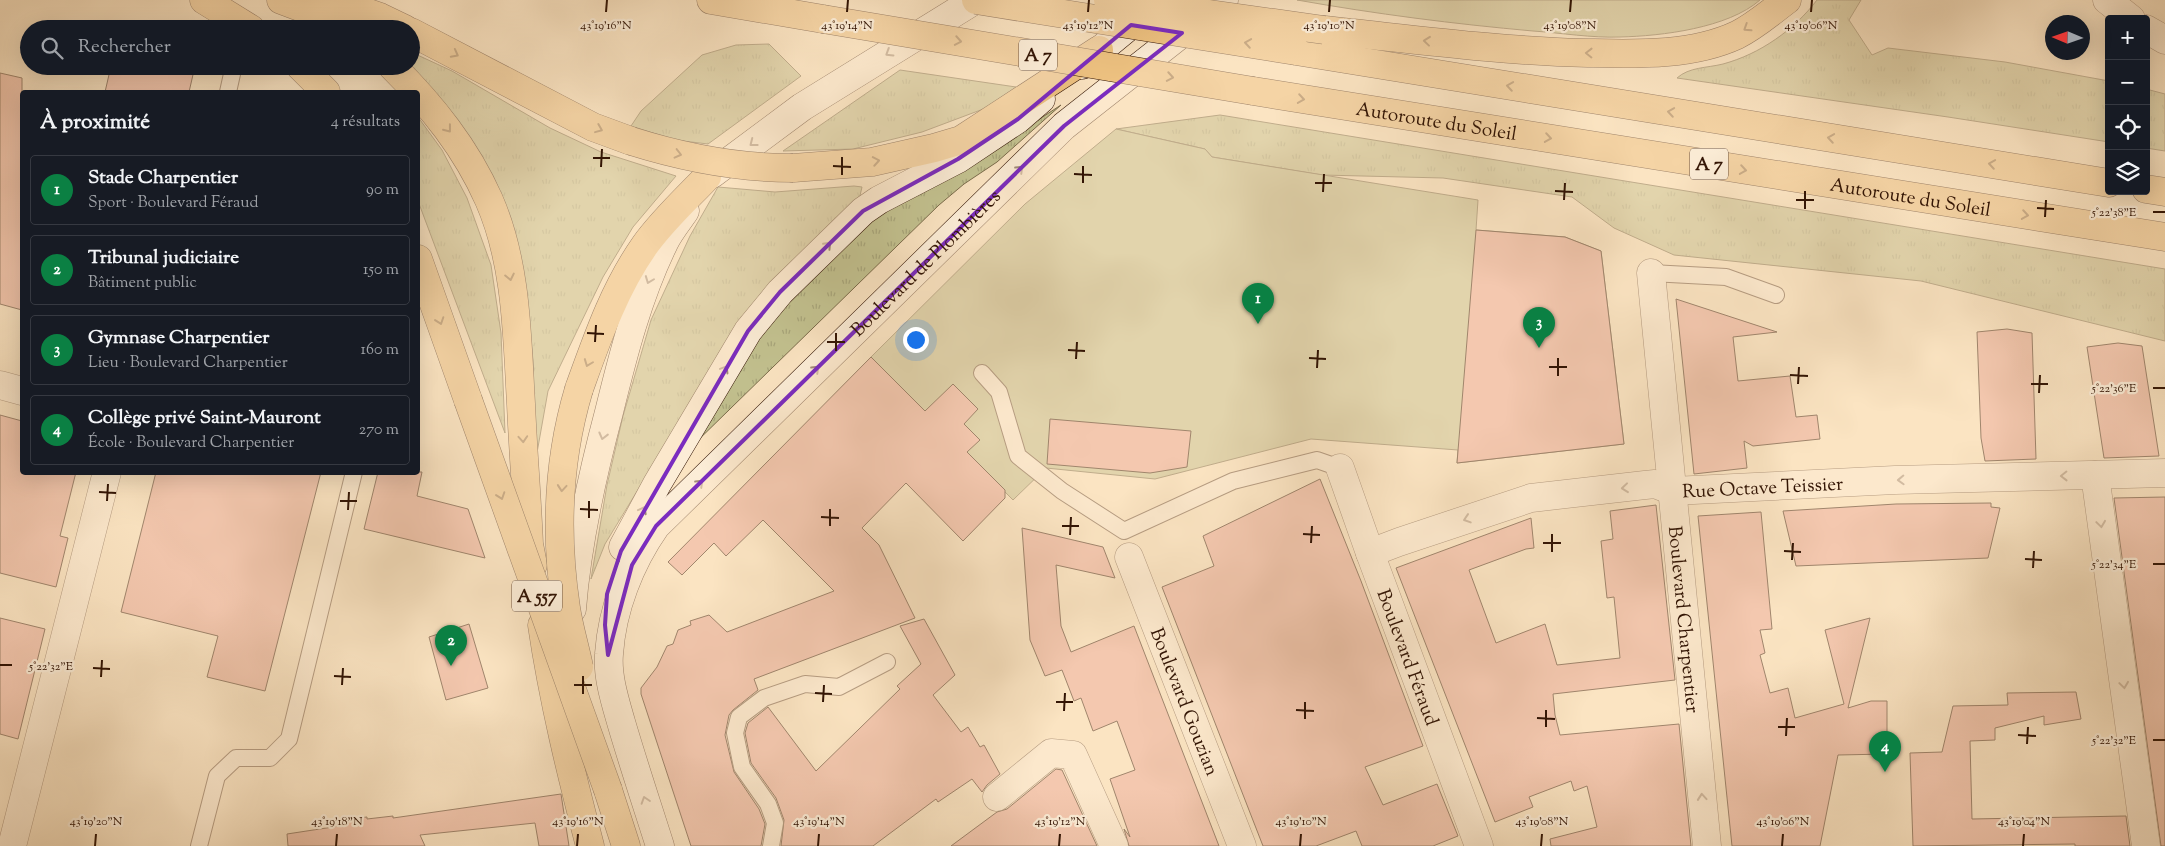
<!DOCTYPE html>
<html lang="fr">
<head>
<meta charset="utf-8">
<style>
	:root { --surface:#171b24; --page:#20242c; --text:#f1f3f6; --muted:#9ea1a6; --line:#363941; --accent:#0b8043 }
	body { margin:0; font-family:"Sorts Mill Goudy",serif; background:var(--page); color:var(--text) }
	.controls { position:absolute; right:15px; top:15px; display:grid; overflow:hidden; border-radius:5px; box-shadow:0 5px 20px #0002 }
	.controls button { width:45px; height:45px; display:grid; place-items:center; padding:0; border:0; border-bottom:1px solid var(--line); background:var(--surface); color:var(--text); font:25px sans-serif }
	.compass { position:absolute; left:2045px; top:15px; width:45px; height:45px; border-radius:50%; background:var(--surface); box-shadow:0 5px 20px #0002; rotate:272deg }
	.you { position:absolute; left:915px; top:339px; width:18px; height:18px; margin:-12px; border:4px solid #fff; border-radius:50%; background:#1a73e8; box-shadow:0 0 0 8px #1a73e833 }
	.badge { display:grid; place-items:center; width:32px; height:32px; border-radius:50%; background:var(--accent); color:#fff; font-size:16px; font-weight:700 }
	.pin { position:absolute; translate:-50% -41px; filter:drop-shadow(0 1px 2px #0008) }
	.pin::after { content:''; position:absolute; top:26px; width:18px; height:15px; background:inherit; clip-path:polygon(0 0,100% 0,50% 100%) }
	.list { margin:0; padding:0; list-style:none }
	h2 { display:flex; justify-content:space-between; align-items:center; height:65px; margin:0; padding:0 20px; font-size:21px }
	h2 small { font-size:16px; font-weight:400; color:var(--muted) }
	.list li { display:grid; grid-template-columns:32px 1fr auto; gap:15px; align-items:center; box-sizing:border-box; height:70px; margin:0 10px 10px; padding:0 10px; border:1px solid var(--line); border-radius:5px }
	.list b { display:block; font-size:19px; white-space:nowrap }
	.list p { margin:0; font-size:16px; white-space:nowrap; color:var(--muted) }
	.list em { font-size:16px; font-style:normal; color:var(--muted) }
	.icon { flex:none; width:28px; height:28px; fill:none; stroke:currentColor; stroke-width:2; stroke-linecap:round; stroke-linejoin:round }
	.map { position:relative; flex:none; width:2165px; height:846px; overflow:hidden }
	.search { position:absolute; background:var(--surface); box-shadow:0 5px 20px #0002; left:20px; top:20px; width:400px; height:55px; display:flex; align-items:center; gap:12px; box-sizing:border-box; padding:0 18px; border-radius:28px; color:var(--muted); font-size:19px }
	.panel { position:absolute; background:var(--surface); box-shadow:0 5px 20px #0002; left:20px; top:90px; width:400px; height:385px; border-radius:5px }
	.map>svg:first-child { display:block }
	.grass { fill:url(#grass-tufts); stroke:#7a6b4a }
	.park { fill:#c3c290; stroke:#7a6b4a }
	.building { fill:#eba797; stroke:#321404 }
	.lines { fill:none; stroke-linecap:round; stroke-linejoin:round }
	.lane-casing { stroke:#644834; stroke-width:18 }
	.street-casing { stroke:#644834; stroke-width:29 }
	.secondary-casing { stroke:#321404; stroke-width:29 }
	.highway-casing { stroke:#321404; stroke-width:29 }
	.lane { stroke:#fcedd7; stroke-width:16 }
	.street { stroke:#fcedd7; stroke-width:28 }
	.secondary { stroke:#fcedd7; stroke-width:28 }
	.highway { stroke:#eec281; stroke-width:28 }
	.highway-bridge-casing { stroke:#321404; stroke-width:29; stroke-linecap:butt }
	.highway-bridge { stroke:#eec281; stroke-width:28 }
	.oneway { stroke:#906b42 }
	.oneway2 { stroke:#a18b78 }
	.marked { fill:none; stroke:#7b2cbf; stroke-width:4; stroke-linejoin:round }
	.ticks { fill:none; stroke:#321404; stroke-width:2 }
	.labels { text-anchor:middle; stroke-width:4.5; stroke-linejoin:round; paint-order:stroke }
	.shield { fill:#fcedd7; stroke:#6f5543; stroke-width:1 }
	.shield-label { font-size:18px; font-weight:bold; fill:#321404 }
	.street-label { font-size:19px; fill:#321404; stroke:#fcedd7 }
	.ticks-label { font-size:12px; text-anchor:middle; fill:#321404; stroke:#fcedd7; stroke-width:4.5; stroke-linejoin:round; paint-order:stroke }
</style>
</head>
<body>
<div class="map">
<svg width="2165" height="846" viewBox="0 0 2165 846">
	<defs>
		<pattern id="grass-tufts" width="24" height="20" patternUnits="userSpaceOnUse" patternTransform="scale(1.25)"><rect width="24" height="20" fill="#c3c290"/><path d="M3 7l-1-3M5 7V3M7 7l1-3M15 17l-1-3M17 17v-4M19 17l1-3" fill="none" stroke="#a8a67b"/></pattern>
	</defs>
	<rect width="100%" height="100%" fill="#fbe4c2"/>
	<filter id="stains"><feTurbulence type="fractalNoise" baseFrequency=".004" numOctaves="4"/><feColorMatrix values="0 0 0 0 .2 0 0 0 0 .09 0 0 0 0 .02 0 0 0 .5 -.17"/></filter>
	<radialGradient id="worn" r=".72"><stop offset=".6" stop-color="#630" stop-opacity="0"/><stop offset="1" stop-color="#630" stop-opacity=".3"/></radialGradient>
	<!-- grass -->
	<g class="grass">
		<path d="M1817,0h44l-12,20 23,35 16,-7 117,14 104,19v61l-161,-25 -271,-39c12,-11 30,-10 46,-14 37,-10 71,-34 94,-64z"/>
		<path d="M769,44l32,32 -93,68 -33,-4 -44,-14 10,-15 61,-56 34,-10z"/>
		<path d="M411,52l41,19 98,57 51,24 75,24 -43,51 -30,50 -55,114 -13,73 -2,-104 -8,-73 -56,-148 -34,-47 -26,-26h2z"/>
		<path d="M900,70l116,17 -30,21 -64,24 -69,17 -70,2z"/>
		<path d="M2146,89l19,5v57l-19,-3z"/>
		<path d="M1061,105l-64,57 -33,22 -25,21 -251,245 77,-125 108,-106 99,-56z"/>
		<path d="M1220,115l945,154v72l-244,-60 -247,-26 -60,-27 -42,-31 -129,-19 -121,-3 -110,-18 -7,-8 -89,-20z"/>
		<path d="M418,117l24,33 25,48 24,67 10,68 4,100 -87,-232z"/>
		<path d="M854,186l8,1 -3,13 -121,125 -133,219 -14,35 16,-94 16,-69 28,-96 39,-84 28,-49 57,5z"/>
	</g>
	<!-- park -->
	<g class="park">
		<path d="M1297,0h463c-32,28 -98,36 -140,37 -29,1 -58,-4 -87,-6 -79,-7 -157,-17 -236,-31z"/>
		<path d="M1116,129l89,20 7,8 266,43 -2,30 89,7 36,14 23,193 -167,19 1,-13 -147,-11 -156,40 -109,-11 -33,32 -142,-143 154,-153z"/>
	</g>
	<!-- building -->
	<g class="building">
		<path d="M111,66h84l-6,26h-84z"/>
		<path d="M0,73l22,5v232l-22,-6z"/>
		<path d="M1476,230l89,7 36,14 23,193 -167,19z"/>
		<path d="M1676,299l101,33 -44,5 5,44 52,-5 6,41 21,-2 3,24 -67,7 -9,-5 3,27 -53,6z"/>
		<path d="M2007,329l25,4 4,126 -51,2 -4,-23 -4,-106z"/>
		<path d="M2118,343l24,3 17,110 -55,2 -17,-111z"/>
		<path d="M871,357l54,54 28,-27 25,25 -14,15 16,16 -13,12 38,38v8l-42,43 -57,-58 -44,45 17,17 36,73 -161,61 4,11 -25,20 -4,5 -4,20 9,37 25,37 6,15 -4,22h-70l-50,-152v-6l16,-21 10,-21 6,-2 5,-14 13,-5 -1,-4 19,-6 18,17 107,-41 -71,-71 -37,36 -12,-13 -32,32 -14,-13z"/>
		<path d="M0,415l22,6v51h54l-16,64 8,2 -12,49 -56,-14z"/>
		<path d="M1050,419l141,12 -4,36 -37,6 -103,-9z"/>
		<path d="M156,472h165l-56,219 -58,-14 11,-41 -97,-24z"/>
		<path d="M378,472h44l-5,24 51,13 17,49 -121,-29z"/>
		<path d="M1320,479l41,102 62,165 -58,21 18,38 54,-21 21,52 -25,10h-71l-6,-15 -40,15h-53l-101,-259 52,-21 -11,-30z"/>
		<path d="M2165,497v349h-4l-47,-348z"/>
		<path d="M1991,503v4l9,1 -12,50 -192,8 -13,-55 113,-7z"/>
		<path d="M1656,505l19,175 -122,14 2,21 5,20 119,-11 12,122h-140l-1,-7 47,-12 -10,-41 -13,5 -3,-10 -42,16 4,10 -38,15 -99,-254 135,-50 3,30 -8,1 -57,21 27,73 49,-19 12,41 63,-7 -6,-61 -7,1 -6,-57 12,-2 -3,-28z"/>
		<path d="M1761,512l11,117 -12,1 5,23 -5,2 10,38 18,-5 7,30 49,-14 -19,-74 45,-12 -22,90 23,-7h16v53l-49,1 -18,91h-88l-34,-330z"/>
		<path d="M1022,528l81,19 12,31 -59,-13 5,61 10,26 63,-26 85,220h-90l-5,-17 6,8 -20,-58 25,-9 -18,-49 -24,10 -12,-33 -7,3 -12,-31 -17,6 -15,-36z"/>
		<path d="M0,618l45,11 -27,110 -18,-5z"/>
		<path d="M924,619l31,56 -22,20 28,37 7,-5 12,20 4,-2 16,29 -13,11 -5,7 -10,-13 -34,23 -2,-3 -63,47h-92l3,-26 -8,-22 -25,-35 -6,-30 3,-10 20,-16 48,64 84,-82 -3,-3 24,-22 -21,-38z"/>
		<path d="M469,624l19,64 -42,12 -17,-63z"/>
		<path d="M2076,692l5,27 -37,6v-9l-49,12v12l-25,1 2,78 154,-3 4,30h-55v-2l-162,2 -3,-93 32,-1 11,-46 55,-1 -1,-12z"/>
		<path d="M1056,769l6,1 35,76h-146l46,-34 10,-3z"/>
		<path d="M561,794l8,52h-30l-4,-23 -115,12 5,11h-137l-1,-12 59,-9 2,-6 19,-2v2l26,-3v2z"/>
	</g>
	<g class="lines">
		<!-- lane casing -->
		<g class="lane-casing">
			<g id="lane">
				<path d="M228,92l4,-18"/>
				<path d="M1651,273l75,4 50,18"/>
				<path d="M982,373l17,19 19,64 44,35 62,40 109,-50 84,-21 23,8"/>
				<path d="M199,846l18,-70 19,-18h34l19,-19 65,-267"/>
				<path d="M771,846l4,-23 -7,-19 -26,-37 -7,-34 4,-16 25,-19 41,-14 34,3 48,-25"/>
			</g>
		</g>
		<!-- street casing -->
		<g class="street-casing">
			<g id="street">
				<path d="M2107,0l24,19"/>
				<path d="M2146,29l19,11"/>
				<path id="s1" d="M1651,273l56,573"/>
				<path d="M0,385l22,6"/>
				<path id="s2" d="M1340,468l30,85 109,293"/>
				<path d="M2095,475l51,371"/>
				<path id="s3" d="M1370,553l29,-11 132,-44 114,-13 10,-1 18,7 222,-11 270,-7"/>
				<path id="s4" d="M1129,557l113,289"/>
				<path d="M997,797l54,-44 22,2 41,91"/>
				<path d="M12,846l95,-374"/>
			</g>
		</g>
		<!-- secondary casing -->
		<g class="secondary-casing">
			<g id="secondary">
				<path d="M1082,65l63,-52"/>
				<path d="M712,174l90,-67 173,-107"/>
				<path d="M623,547l34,-63 91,-153 32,-39 83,-81 16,-11 79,-41 60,-40 23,-20"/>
				<path d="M572,609c5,-66 20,-133 37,-197 14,-57 29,-116 55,-169 5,-11 14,-22 21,-32"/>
				<path id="s5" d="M660,846c-13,-41 -27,-83 -39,-124 -6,-21 -14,-46 -12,-68 3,-45 21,-91 47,-128l408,-400 160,-126"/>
			</g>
		</g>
		<!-- highway casing -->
		<g class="highway-casing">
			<g id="highway">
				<path d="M204,0l47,29"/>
				<path d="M281,0l24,9 37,20"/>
				<path d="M331,0l49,17 25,12"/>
				<path d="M711,0l112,19"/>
				<path d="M1324,30c88,9 176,21 264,23 49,1 104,3 149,-18 18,-9 34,-23 50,-35"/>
				<path d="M411,32l182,95 38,14"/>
				<path d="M1296,51l813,132"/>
				<path d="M300,66l26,26"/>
				<path d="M392,66c40,40 74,82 97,134 28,64 28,136 32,204 2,47 6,93 8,140l4,21"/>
				<path id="s6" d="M1253,91l912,146"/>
				<path d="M793,168l79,-6 62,-14 27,-8 138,-90"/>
				<path d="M2146,189l19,3"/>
				<path d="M418,259l50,141"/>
				<path d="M579,389c18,-50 35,-100 66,-144 18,-25 41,-46 62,-68"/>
				<path d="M542,625c11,75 29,148 48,221"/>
				<path d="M608,790l18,56"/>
			</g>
		</g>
		<!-- lane -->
		<use href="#lane" class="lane"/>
		<!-- street -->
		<use href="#street" class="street"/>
		<!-- secondary -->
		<use href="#secondary" class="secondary"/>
		<!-- highway -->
		<use href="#highway" class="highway"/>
		<!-- highway-bridge casing -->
		<g class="highway-bridge-casing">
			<g id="highway-bridge">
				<path d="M976,0l320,51"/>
				<path d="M1108,0l216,30"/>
				<path d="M823,19l430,72"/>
				<path d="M631,141c54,17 106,27 162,27"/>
				<path d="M579,389c-21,70 -24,146 -13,219 3,20 9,39 13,59"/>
				<path d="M468,400l140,390"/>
			</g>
		</g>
		<!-- highway-bridge -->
		<use href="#highway-bridge" class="highway-bridge"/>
	</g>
	<!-- one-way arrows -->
	<defs><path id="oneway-chevron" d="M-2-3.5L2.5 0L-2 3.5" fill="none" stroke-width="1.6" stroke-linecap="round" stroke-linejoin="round" transform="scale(1.25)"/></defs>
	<g class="oneway">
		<use href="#oneway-chevron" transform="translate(1747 28) rotate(147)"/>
		<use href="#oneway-chevron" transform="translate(958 41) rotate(10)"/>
		<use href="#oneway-chevron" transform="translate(1427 41) rotate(-174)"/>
		<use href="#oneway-chevron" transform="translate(1248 43) rotate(-171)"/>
		<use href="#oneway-chevron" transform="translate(1589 53) rotate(-179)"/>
		<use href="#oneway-chevron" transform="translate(455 54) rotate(28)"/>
		<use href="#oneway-chevron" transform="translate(1170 77) rotate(10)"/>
		<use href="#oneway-chevron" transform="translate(1510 86) rotate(-171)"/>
		<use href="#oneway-chevron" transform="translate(1301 99) rotate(9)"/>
		<use href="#oneway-chevron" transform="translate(1671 112) rotate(-171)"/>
		<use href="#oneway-chevron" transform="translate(448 129) rotate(52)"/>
		<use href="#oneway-chevron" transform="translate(599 129) rotate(22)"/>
		<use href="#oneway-chevron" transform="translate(1548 138) rotate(9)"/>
		<use href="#oneway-chevron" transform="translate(1831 138) rotate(-171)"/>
		<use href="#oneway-chevron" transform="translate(678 154) rotate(14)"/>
		<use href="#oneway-chevron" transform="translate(876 161) rotate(-10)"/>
		<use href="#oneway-chevron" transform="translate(1992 164) rotate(-171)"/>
		<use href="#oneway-chevron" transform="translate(1743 170) rotate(9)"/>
		<use href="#oneway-chevron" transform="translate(2025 215) rotate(9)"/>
		<use href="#oneway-chevron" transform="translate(510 277) rotate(78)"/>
		<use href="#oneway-chevron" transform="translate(440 321) rotate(71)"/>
		<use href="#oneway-chevron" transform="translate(588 363) rotate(111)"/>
		<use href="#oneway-chevron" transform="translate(523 439) rotate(86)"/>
		<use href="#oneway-chevron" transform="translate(562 488) rotate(95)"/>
		<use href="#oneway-chevron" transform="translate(501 496) rotate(71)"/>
	</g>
	<g class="oneway2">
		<use href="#oneway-chevron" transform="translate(889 53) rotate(148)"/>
		<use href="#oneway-chevron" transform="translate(753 143) rotate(142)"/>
		<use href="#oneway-chevron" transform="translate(1020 169) rotate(-44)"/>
		<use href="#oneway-chevron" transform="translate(828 245) rotate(-46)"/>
		<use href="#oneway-chevron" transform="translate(649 280) rotate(111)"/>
		<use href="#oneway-chevron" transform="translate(725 369) rotate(-59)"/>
		<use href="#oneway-chevron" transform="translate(816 369) rotate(-44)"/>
		<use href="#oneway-chevron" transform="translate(603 436) rotate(104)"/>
		<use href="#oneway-chevron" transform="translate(2064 476) rotate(179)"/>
		<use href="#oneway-chevron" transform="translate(1901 480) rotate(178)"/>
		<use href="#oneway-chevron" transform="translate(700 483) rotate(-44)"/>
		<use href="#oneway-chevron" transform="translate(1625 488) rotate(174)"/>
		<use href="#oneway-chevron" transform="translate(643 510) rotate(-62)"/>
		<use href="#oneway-chevron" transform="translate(1467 519) rotate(162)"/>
		<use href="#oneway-chevron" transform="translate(2101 524) rotate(82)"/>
		<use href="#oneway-chevron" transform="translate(2124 685) rotate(82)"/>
		<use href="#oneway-chevron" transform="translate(1702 797) rotate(-95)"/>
		<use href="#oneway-chevron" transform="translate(645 800) rotate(-108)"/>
	</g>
	<!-- marked area -->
	<path d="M0 0H2165V846H0ZM1131,25l51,8 -118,93 -408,400 -24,39 -24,90 -3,-30 2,-31 14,-43 127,-220 32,-39 83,-81 95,-52 60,-40z" fill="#fbe4c2" fill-opacity=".55" fill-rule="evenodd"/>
	<path class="marked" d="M1131,25l51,8 -118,93 -408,400 -24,39 -24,90 -3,-30 2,-31 14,-43 127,-220 32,-39 83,-81 95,-52 60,-40z"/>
	<!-- ticks -->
	<path class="ticks" d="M606,12l1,-12M847,12l1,-12M1088,12l1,-12M1329,12l1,-12M1570,12l1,-12M1811,12l1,-12M593,158h17M833,166l18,1M601,167l1,-18M1074,174l18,1M842,175v-18M1083,183v-17M1315,183h17M1555,191l18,1M1323,192l1,-18M1564,200l1,-17M1796,200h18M2037,208l17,1M1805,209v-18M2153,212h12M2045,217l1,-17M587,333l17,1M595,342l1,-17M827,342h18M1068,350l17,1M836,351v-18M1309,358l17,1M1076,359l1,-17M1549,367h18M1317,368l1,-18M1790,375l18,1M1558,376v-18M1798,384l1,-17M2031,384h17M2153,388h12M2039,393l1,-18M99,492l17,1M107,501l1,-17M340,501h17M580,509l18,1M348,510l1,-18M821,517l18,1M589,518v-17M830,526v-17M1062,526h17M1303,534l17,1M1070,535l1,-18M1311,543l1,-17M1543,543h18M1784,551l17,1M1552,552v-18M2025,559l17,1M1792,560l1,-17M2153,564h12M2033,568l1,-17M0,665h12M93,668l17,1M334,676l17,1M101,677l1,-17M342,685l1,-17M574,685h18M815,693l17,1M583,694v-18M823,702l1,-17M1056,702h17M1296,710l18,1M1064,711l1,-18M1537,718l18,1M1305,719v-17M1546,727v-17M1778,727h17M2018,735l18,1M1786,736l1,-18M2153,740h12M2027,744l1,-17M95,846l1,-12M336,846l1,-12M577,846l1,-12M818,846l1,-12M1059,846l1,-12M1300,846l1,-12M1541,846l1,-12M1782,846l1,-12M2023,846l1,-12"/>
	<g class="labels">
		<!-- shield labels -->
		<g class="shield">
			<rect x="1019" y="39.5" width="38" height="31" rx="4"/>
			<rect x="1690" y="148.5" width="38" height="31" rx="4"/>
			<rect x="512" y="580.5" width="50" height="31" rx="4"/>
		</g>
		<g class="shield-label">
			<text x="1038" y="61">A 7</text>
			<text x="1709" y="170">A 7</text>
			<text x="537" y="602">A 557</text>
		</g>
		<!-- street labels -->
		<g class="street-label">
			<text dy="7" stroke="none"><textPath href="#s6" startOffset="186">Autoroute du Soleil</textPath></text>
			<text dy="7" stroke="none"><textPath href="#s6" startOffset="666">Autoroute du Soleil</textPath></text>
			<text dy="7" stroke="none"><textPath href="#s5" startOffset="714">Boulevard de Plombières</textPath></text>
			<text dy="7" stroke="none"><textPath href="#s3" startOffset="404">Rue Octave Teissier</textPath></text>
			<text dy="7" stroke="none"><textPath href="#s1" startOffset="348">Boulevard Charpentier</textPath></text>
			<text dy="7" stroke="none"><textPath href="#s2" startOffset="201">Boulevard Féraud</textPath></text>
			<text dy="7" stroke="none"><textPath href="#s4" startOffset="155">Boulevard Gouzian</textPath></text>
		</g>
	</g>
	<g class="ticks-label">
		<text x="606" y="29">43°19'16"N</text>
		<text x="847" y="29">43°19'14"N</text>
		<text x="1088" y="29">43°19'12"N</text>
		<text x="1329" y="29">43°19'10"N</text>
		<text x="1570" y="29">43°19'08"N</text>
		<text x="1811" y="29">43°19'06"N</text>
		<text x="2114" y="216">5°22'38"E</text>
		<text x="2114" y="392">5°22'36"E</text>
		<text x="2114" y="568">5°22'34"E</text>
		<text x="51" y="670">5°22'32"E</text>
		<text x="2114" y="744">5°22'32"E</text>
		<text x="96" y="825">43°19'20"N</text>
		<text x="337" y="825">43°19'18"N</text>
		<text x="578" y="825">43°19'16"N</text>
		<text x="819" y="825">43°19'14"N</text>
		<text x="1060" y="825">43°19'12"N</text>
		<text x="1301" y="825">43°19'10"N</text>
		<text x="1542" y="825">43°19'08"N</text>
		<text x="1783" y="825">43°19'06"N</text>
		<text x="2024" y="825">43°19'04"N</text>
	</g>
	<rect width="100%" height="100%" filter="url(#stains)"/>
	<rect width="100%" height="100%" fill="url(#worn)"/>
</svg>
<div class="controls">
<button>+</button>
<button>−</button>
<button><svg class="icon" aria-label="locate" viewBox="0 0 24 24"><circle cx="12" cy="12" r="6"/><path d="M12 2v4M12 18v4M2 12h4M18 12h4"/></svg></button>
<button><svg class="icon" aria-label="layers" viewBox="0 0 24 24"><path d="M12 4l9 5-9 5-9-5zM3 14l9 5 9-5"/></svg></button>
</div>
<svg class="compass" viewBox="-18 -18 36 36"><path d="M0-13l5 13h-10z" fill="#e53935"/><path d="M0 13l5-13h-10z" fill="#9ea1a6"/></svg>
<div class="you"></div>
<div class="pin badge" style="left:1258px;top:324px">1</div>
<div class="pin badge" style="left:451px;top:666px">2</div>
<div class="pin badge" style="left:1539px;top:348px">3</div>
<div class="pin badge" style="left:1885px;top:772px">4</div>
<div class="search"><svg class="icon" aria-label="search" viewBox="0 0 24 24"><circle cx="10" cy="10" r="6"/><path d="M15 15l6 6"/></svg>Rechercher</div>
<section class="panel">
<h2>À proximité<small>4 résultats</small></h2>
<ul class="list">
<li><span class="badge">1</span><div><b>Stade Charpentier</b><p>Sport · Boulevard Féraud</p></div><em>90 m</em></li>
<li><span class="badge">2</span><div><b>Tribunal judiciaire</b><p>Bâtiment public</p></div><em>150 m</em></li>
<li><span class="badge">3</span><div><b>Gymnase Charpentier</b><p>Lieu · Boulevard Charpentier</p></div><em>160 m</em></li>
<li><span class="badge">4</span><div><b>Collège privé Saint-Mauront</b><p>École · Boulevard Charpentier</p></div><em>270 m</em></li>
</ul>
</section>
</div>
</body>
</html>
